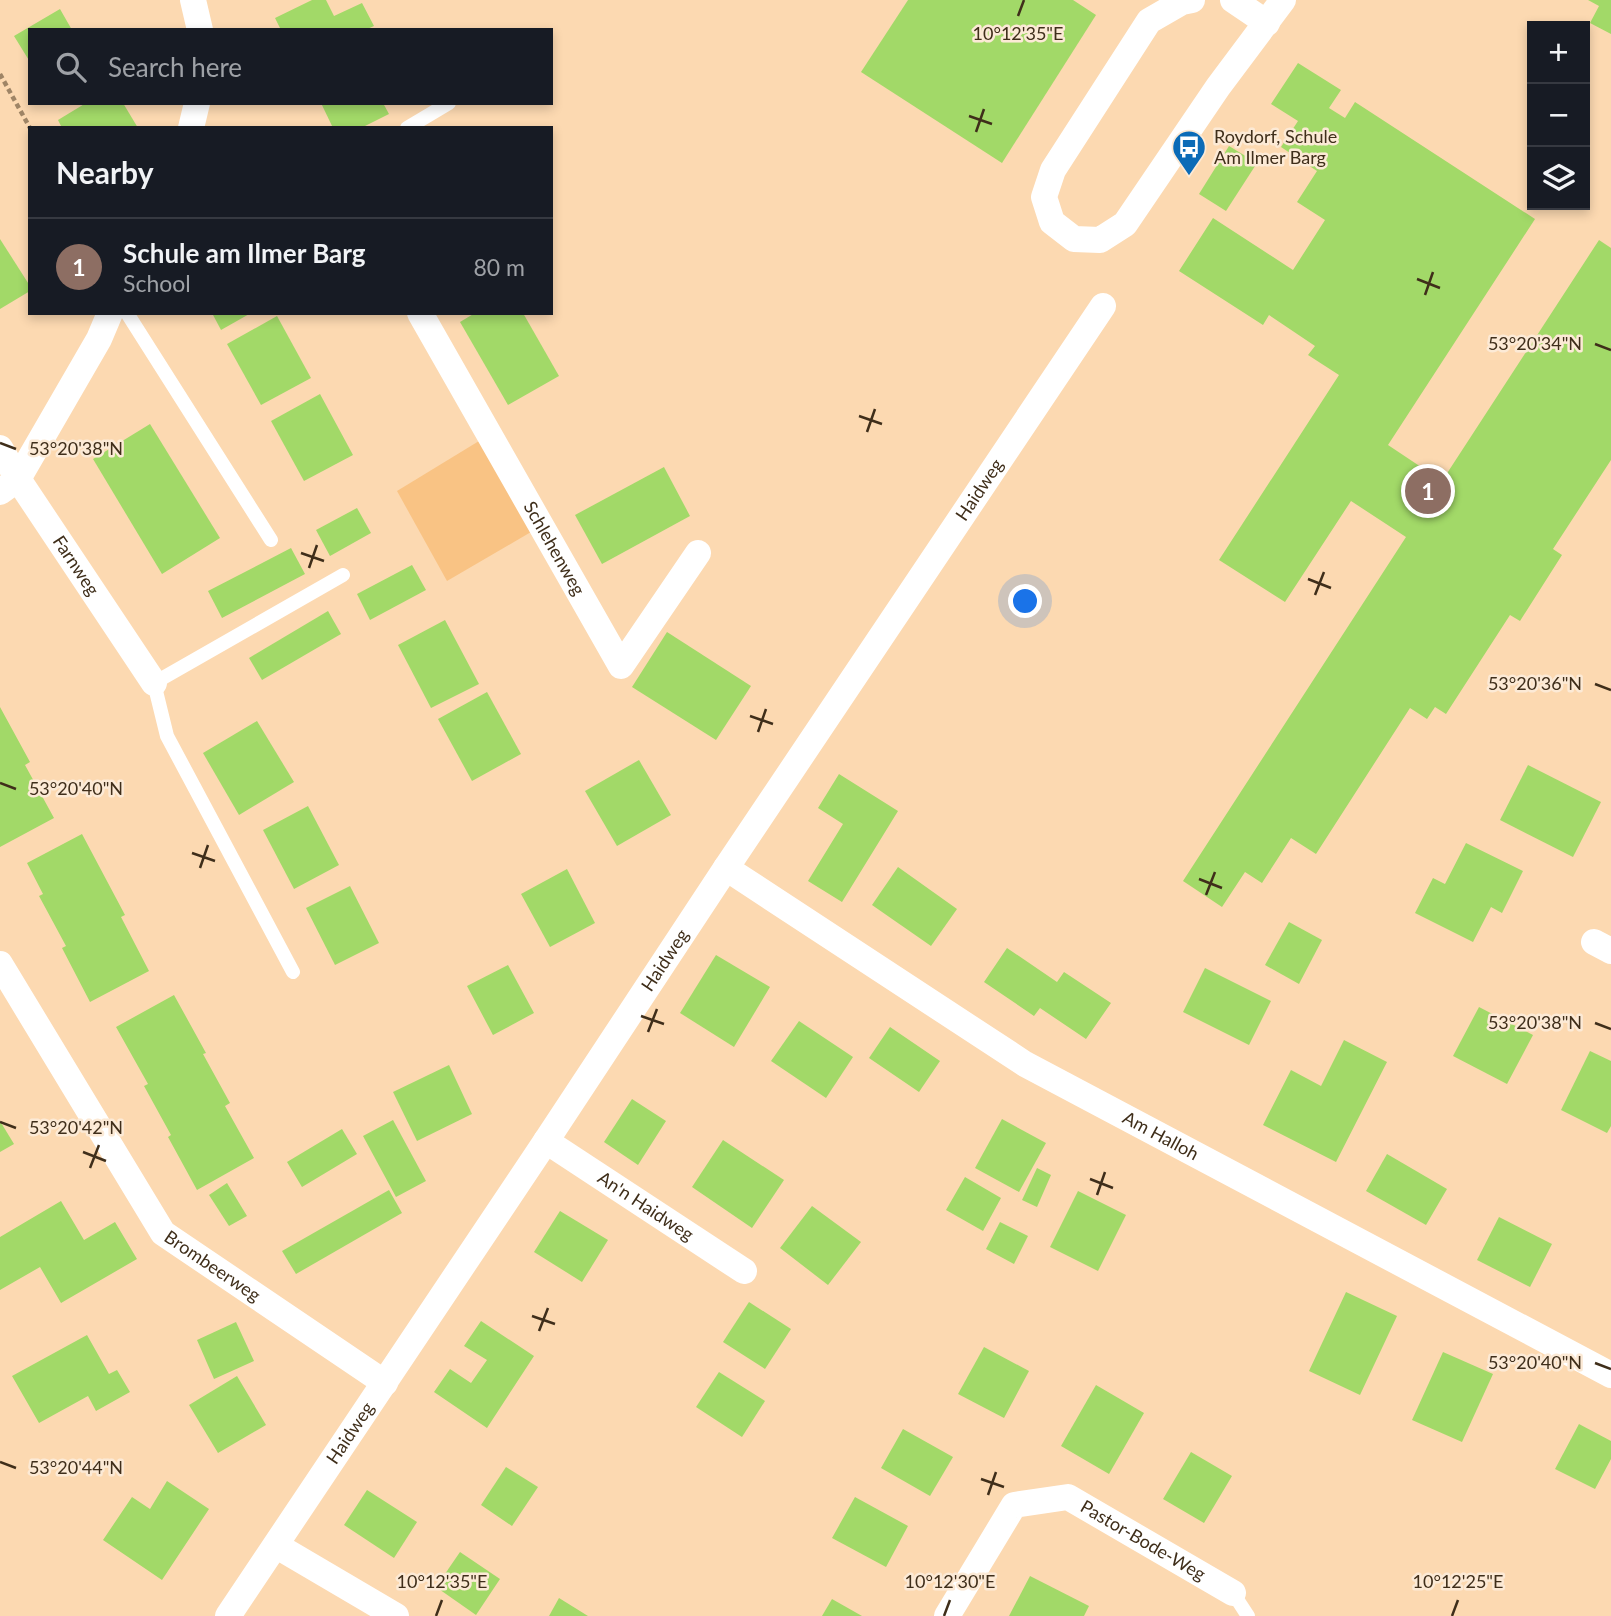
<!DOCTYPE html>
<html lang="en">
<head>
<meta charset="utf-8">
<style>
	:root { --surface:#171b24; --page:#242831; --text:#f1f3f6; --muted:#9ea1a6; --line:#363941; --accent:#0b6bb7 }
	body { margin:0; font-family:Lato,sans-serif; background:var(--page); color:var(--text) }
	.controls { position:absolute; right:21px; top:21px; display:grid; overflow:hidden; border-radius:0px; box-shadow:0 4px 10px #0003 }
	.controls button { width:63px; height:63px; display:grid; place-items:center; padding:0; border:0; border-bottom:2px solid var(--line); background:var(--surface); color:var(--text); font:35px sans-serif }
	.you { position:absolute; left:1026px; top:602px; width:24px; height:24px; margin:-18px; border:5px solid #fff; border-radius:50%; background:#1a73e8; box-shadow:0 0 0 10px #1a73e833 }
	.badge { display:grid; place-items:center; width:46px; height:46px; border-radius:50%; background:var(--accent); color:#fff; font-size:23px; font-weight:700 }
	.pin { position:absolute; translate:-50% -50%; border:4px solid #fff; box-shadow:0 2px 7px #0006 }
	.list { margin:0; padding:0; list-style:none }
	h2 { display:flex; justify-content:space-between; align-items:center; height:91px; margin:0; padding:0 28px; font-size:30px }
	h2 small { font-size:23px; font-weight:400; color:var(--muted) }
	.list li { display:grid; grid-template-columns:46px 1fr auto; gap:21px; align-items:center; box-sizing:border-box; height:98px; padding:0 28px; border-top:2px solid var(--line) }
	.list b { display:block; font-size:26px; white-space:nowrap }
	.list p { margin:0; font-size:23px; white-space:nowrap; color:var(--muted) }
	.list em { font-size:23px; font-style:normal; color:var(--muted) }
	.icon { flex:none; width:38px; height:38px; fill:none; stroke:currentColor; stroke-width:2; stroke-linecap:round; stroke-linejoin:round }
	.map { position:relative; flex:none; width:1611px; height:1616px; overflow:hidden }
	.search { position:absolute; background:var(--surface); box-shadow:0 4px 10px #0003; left:28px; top:28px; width:525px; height:77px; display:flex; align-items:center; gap:18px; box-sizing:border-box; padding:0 24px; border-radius:0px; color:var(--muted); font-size:26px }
	.panel { position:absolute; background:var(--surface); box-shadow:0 4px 10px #0003; left:28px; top:126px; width:525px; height:189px; border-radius:0px }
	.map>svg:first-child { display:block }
	.green { fill:#f9c384 }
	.building { fill:#a2d968 }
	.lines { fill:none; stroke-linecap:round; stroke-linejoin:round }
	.path { stroke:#9f8566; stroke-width:4.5; stroke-dasharray:5 3.5; stroke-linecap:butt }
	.lane { stroke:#fff; stroke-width:14 }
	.street { stroke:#fff; stroke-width:26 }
	.ticks { fill:none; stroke:#3f2e1a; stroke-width:2.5 }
	.labels { text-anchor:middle; stroke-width:5; stroke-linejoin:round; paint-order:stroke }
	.poi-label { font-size:18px; fill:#3f2e1a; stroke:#fcead6; text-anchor:start }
	.street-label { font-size:18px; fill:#3f2e1a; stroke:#fcead6 }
	.ticks-label { font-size:18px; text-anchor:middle; fill:#3f2e1a; stroke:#fcead6; stroke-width:5; stroke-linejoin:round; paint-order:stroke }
</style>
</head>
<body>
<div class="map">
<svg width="1611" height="1616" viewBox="0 0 1611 1616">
	<rect width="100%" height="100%" fill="#fcd9b1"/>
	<!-- green -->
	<path class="green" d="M479,441l52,91 -84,49 -50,-90z"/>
	<!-- building -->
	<g class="building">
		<path d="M312,0h14l8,16 28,-13 12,23 -9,4h-84l-6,-12z"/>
		<path d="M908,0h165l23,15 -94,148 -141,-91z"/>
		<path d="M1588,0h23v34l-21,-11 9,-17z"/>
		<path d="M60,9l12,21h-42v32l-16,-26z"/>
		<path d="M1298,63l43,27 -12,18 16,10 10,-16 180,117 -147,226 54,36 157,-241 12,8v212l-58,89 9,6 -42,66 -10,-6 -64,99 -11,-7 -8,12 -17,-11 -94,146 -25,-16 -29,45 -17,-11 -23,35 -39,-26 223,-344 -55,-36 -66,101 -66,-42 120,-185 -31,-20 7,-9 -46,-31 -6,10 -84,-54 34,-53 80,52 32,-50 -28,-18 20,-31 -36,-24 17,-26 -27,-17z"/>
		<path d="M86,103h37l15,25h-76l-4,-8z"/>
		<path d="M321,103h62l6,11 -28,14h-28z"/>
		<path d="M1229,146l28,17 -31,48 -27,-17z"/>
		<path d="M0,239l30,47v5l-30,18z"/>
		<path d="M212,313h39l-30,17z"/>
		<path d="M475,313h48l36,63 -51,29 -48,-83z"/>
		<path d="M277,316l34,62 -50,27 -34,-61z"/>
		<path d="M320,394l33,61 -49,26 -33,-60z"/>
		<path d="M150,424l70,114 -58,36 -69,-115z"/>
		<path d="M664,467l26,49 -88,48 -27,-49z"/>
		<path d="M357,508l14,25 -41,23 -14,-26z"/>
		<path d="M291,548l14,26 -83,44 -14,-27z"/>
		<path d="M412,565l14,25 -56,30 -13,-26z"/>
		<path d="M328,611l13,23 -79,46 -13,-22z"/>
		<path d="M445,620l34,64 -48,24 -33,-63z"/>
		<path d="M667,632l84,54 -35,54 -84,-53z"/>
		<path d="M487,692l34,62 -49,27 -34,-62z"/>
		<path d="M0,707l30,55 -5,3 29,53 -54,29z"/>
		<path d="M257,721l37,61 -55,33 -36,-62z"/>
		<path d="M639,760l32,55 -54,31 -32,-55z"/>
		<path d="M1528,765l73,37 -28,55 -73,-37z"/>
		<path d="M839,774l59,37 -56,91 -34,-21 35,-57 -25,-16z"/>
		<path d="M308,806l31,59 -45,24 -31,-59z"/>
		<path d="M82,834l43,81 -4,2 28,54 -59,31 -28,-54 4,-2 -27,-50 4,-2 -16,-31z"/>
		<path d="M1466,843l57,28 -21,42 -11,-6 -18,35 -58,-29 18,-35 12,6z"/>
		<path d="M898,867l59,42 -26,37 -59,-41z"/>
		<path d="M567,869l28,54 -45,24 -29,-53z"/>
		<path d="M350,886l29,57 -44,22 -29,-57z"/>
		<path d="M1289,922l33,18 -23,44 -34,-19z"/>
		<path d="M1007,948l50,34 7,-10 47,31 -25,36 -46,-31 -6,8 -50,-34z"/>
		<path d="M716,955l54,32 -36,60 -54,-34z"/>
		<path d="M508,965l26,48 -41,22 -26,-49z"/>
		<path d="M1205,968l66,33 -22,44 -66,-33z"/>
		<path d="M174,995l32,58 -3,1 27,49 -5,3 29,52 -57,32 -29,-53 3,-2 -27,-49 4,-2 -32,-57z"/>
		<path d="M1479,1007l54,28 -26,49 -54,-28z"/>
		<path d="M799,1021l54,36 -27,41 -55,-37z"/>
		<path d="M890,1027l50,34 -21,31 -50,-34z"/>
		<path d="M1344,1040l43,22 -51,100 -73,-37 28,-55 30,16z"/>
		<path d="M1590,1051l21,10v65l-4,7 -46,-23z"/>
		<path d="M449,1065l23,49 -55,27 -24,-49z"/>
		<path d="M632,1099l34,22 -28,44 -34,-23z"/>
		<path d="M1002,1119l44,24 -27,49 -44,-24z"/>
		<path d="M393,1120l33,61 -30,16 -33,-61z"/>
		<path d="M0,1121l14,23 -14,8z"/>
		<path d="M342,1129l15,25 -55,33 -15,-25z"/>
		<path d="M723,1140l61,40 -32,48 -60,-41z"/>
		<path d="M1387,1154l60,35 -21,36 -60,-34z"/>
		<path d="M1037,1168l14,7 -14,32 -15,-7z"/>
		<path d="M965,1177l36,21 -18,33 -37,-21z"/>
		<path d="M227,1183l20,33 -18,10 -20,-31z"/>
		<path d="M389,1190l13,23 -106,61 -14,-23z"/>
		<path d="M1078,1191l48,24 -28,56 -48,-24z"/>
		<path d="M61,1201l23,39 31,-18 22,37 -76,44 -21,-36 -40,23v-53z"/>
		<path d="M812,1206l49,36 -33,43 -48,-37z"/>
		<path d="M560,1211l48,29 -26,42 -48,-30z"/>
		<path d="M1499,1217l53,27 -22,43 -53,-27z"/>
		<path d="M1000,1222l28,14 -14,28 -28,-15z"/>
		<path d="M1346,1292l51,24 -37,79 -51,-24z"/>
		<path d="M749,1302l42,27 -26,40 -42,-27z"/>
		<path d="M481,1321l53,35 -47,72 -53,-36 16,-23 21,14 16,-23 -23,-14z"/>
		<path d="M236,1322l18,39 -40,18 -17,-39z"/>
		<path d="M87,1335l22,39 8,-4 13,22 -34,19 -8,-15 -49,27 -27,-47z"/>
		<path d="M984,1347l45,24 -25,47 -46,-24z"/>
		<path d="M1443,1352l50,22 -31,68 -50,-22z"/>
		<path d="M719,1372l46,29 -23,36 -46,-30z"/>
		<path d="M237,1376l29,49 -48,28 -29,-48z"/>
		<path d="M1096,1385l48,28 -35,61 -48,-28z"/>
		<path d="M1579,1424l32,17v18l-16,30 -40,-20z"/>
		<path d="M903,1429l50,28 -23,39 -49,-28z"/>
		<path d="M1191,1452l41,24 -28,47 -41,-24z"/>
		<path d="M506,1467l32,20 -26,39 -31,-21z"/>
		<path d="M167,1481l42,28 -47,71 -59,-40 29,-43 18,12z"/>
		<path d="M367,1490l50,32 -23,36 -50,-33z"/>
		<path d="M855,1497l53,29 -22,41 -54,-29z"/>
		<path d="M460,1552l40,27 -24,36 -40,-28z"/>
		<path d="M1030,1576l59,30 -5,10h-75z"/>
		<path d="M559,1598l29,18h-39z"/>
		<path d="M832,1599l30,17h-40z"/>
	</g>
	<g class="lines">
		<!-- path -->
		<path class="path" d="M0,74l30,54"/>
		<!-- lane -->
		<g class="lane">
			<path d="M407,128l42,-25"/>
			<path d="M127,313l144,227"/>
			<path d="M293,972l-126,-236 -13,-53 189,-108"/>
			<path d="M1233,1593l15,23"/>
		</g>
		<!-- street -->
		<g class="street">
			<path d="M193,0l7,30"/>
			<path d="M1192,0l-10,2 -33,19 -96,149 -9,27 8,25 22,17 26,1 25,-16 93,-137 65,-87"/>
			<path d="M1233,0l34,23"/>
			<path d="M191,128l6,-25"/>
			<path id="s1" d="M420,313l201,353 77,-113"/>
			<path id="s2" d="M0,448l18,31 136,204"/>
			<path d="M0,492l18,-13 81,-140 11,-26"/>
			<path id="s3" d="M726,868l299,196 586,311"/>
			<path d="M1594,942l17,9"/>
			<path id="s4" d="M0,964l163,269 222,150"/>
			<path id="s5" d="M546,1141l198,130"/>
			<path d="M277,1546l119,70"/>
			<path id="s6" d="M228,1616l318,-475 180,-273 377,-562"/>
			<path id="s7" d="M947,1616l67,-111 54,-8 165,96"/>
		</g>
	</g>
	<!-- ticks -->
	<path class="ticks" d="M1018,16l6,-16M969,116l23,8M976,132l8,-23M1417,279l23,9M1425,295l8,-23M1595,344l16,6M859,416l23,8M867,432l8,-23M0,443l16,6M301,553l23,8M309,568l8,-23M1308,579l23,9M1315,595l9,-23M1595,684l16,6M750,716l23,8M758,732l8,-23M0,783l16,6M192,853l23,8M200,868l8,-23M1199,879l23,9M1206,895l9,-23M641,1016l23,8M1595,1023l16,6M648,1032l9,-23M0,1122l16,6M83,1152l23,9M90,1168l9,-23M1090,1179l23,9M1097,1195l8,-23M532,1316l23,8M539,1331l9,-23M1595,1363l16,6M0,1462l16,6M981,1479l23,8M988,1495l8,-23M436,1616l6,-16M944,1616l6,-16M1452,1616l6,-16"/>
	<!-- icons -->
	<defs>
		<g id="bus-pin" transform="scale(1.75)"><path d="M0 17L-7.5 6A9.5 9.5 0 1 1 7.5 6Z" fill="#0b6bb7" stroke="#fcead6"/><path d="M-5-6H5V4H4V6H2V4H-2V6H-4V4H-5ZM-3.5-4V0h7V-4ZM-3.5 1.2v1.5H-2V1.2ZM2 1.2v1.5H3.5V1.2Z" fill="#fff"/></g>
	</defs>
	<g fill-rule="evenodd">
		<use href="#bus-pin" x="1189" y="147"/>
	</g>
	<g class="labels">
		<!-- poi labels -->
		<g class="poi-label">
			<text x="1214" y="143">Roydorf, Schule<tspan x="1214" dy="21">Am Ilmer Barg</tspan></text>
		</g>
		<!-- street labels -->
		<g class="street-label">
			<text dy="6" stroke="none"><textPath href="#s6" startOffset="1354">Haidweg</textPath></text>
			<text dy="6" stroke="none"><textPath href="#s1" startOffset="271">Schlehenweg</textPath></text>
			<text dy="6" stroke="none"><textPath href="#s2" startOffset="140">Farnweg</textPath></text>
			<text dy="6" stroke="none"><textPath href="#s6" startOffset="788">Haidweg</textPath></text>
			<text dy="6" stroke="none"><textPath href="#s3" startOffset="511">Am Halloh</textPath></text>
			<text dy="6" stroke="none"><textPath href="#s5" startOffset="119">An'n Haidweg</textPath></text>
			<text dy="6" stroke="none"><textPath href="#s4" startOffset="374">Brombeerweg</textPath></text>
			<text dy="6" stroke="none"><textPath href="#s6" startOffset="220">Haidweg</textPath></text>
			<text dy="6" stroke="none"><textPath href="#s7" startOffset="271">Pastor-Bode-Weg</textPath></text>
		</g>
	</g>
	<g class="ticks-label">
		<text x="1018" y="40">10°12'35"E</text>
		<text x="1535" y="350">53°20'34"N</text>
		<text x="76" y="455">53°20'38"N</text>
		<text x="1535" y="690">53°20'36"N</text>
		<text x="76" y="795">53°20'40"N</text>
		<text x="1535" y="1029">53°20'38"N</text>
		<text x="76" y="1134">53°20'42"N</text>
		<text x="1535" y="1369">53°20'40"N</text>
		<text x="76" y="1474">53°20'44"N</text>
		<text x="442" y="1588">10°12'35"E</text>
		<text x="950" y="1588">10°12'30"E</text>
		<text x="1458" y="1588">10°12'25"E</text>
	</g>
</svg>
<div class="controls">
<button>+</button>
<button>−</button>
<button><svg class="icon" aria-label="layers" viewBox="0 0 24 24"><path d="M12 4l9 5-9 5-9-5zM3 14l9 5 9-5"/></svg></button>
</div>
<div class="you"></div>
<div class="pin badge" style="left:1428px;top:491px;background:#8d6e63">1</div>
<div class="search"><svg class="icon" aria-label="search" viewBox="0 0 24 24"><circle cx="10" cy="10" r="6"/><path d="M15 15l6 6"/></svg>Search here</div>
<section class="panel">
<h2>Nearby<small></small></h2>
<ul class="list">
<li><span class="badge" style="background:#8d6e63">1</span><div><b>Schule am Ilmer Barg</b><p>School</p></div><em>80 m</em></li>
</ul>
</section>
</div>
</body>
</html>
